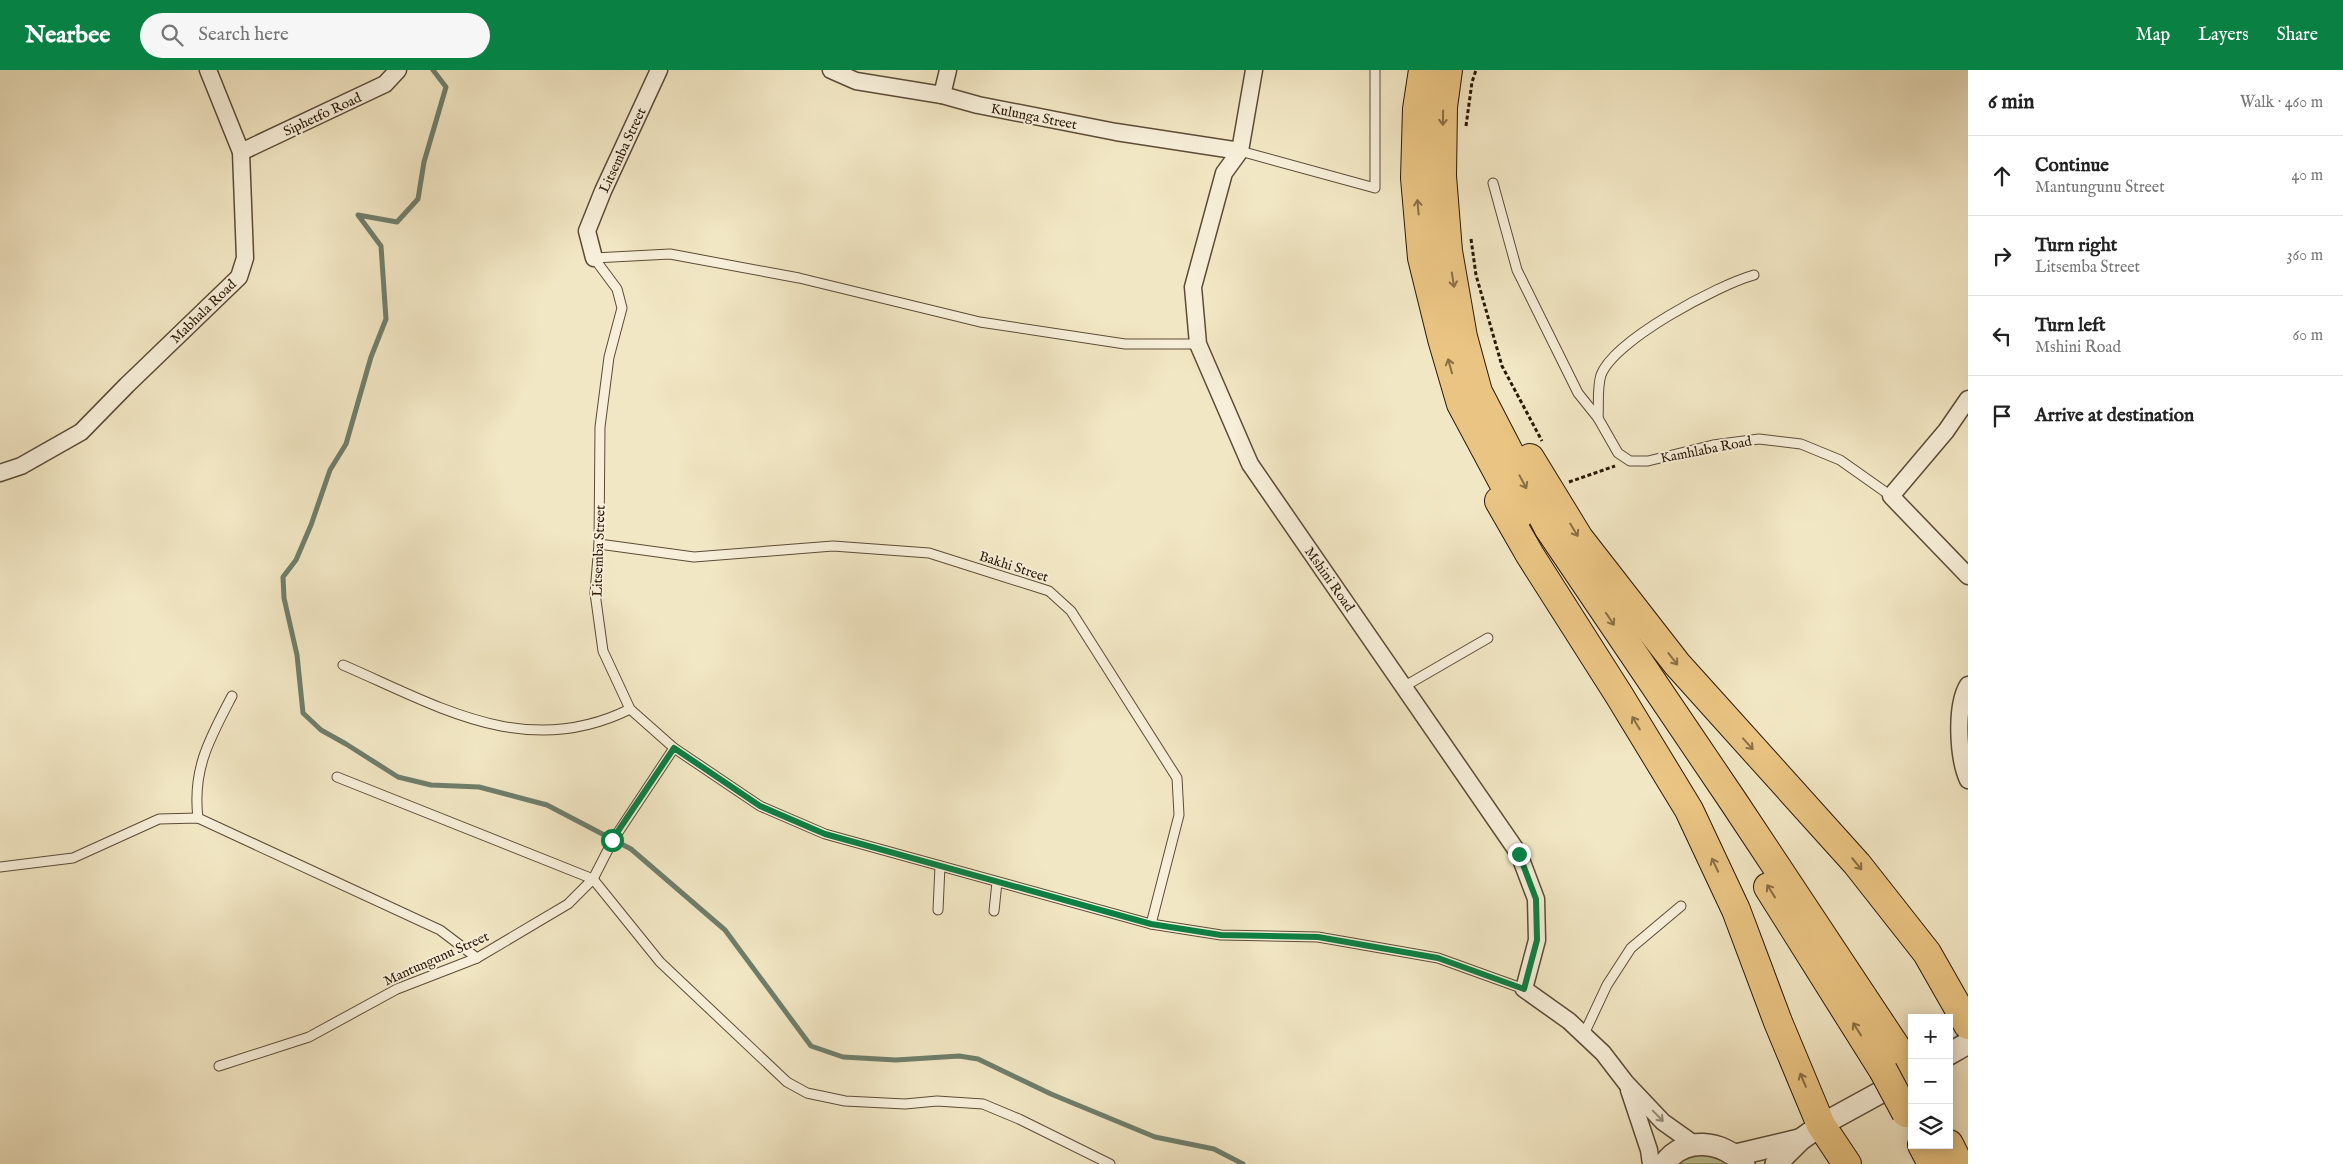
<!DOCTYPE html>
<html lang="en">
<head>
<meta charset="utf-8">
<style>
	:root { --surface:#fff; --page:#f6f6f6; --text:#222; --muted:#767676; --line:#e0e0e0; --accent:#0b8043 }
	body { margin:0; font-family:"IM FELL English",serif; background:var(--page); color:var(--text) }
	.controls { position:absolute; right:15px; bottom:15px; display:grid; overflow:hidden; border-radius:0px; box-shadow:0 2px 12px #0003 }
	.controls button { width:45px; height:45px; display:grid; place-items:center; padding:0; border:0; border-bottom:1px solid var(--line); background:var(--surface); color:var(--text); font:25px sans-serif }
	.stop { position:absolute; width:15px; height:15px; margin:-11px; border:4px solid #0b8043; border-radius:50%; background:#fff }
	.stop.end { background:#0b8043; border-color:#fff; box-shadow:0 1px 5px #0008 }
	.list { margin:0; padding:0; list-style:none }
	h2 { display:flex; justify-content:space-between; align-items:center; height:65px; margin:0; padding:0 20px; font-size:21px }
	h2 small { font-size:16px; font-weight:400; color:var(--muted) }
	.list li { display:grid; grid-template-columns:32px 1fr auto; gap:15px; align-items:center; box-sizing:border-box; height:80px; padding:0 20px; border-top:1px solid var(--line) }
	.list b { display:block; font-size:19px; white-space:nowrap }
	.list p { margin:0; font-size:16px; white-space:nowrap; color:var(--muted) }
	.list em { font-size:16px; font-style:normal; color:var(--muted) }
	.icon { flex:none; width:28px; height:28px; fill:none; stroke:currentColor; stroke-width:2; stroke-linecap:round; stroke-linejoin:round }
	.map { position:relative; flex:none; width:1968px; height:1094px; overflow:hidden }
	header { display:flex; align-items:center; gap:30px; box-sizing:border-box; height:70px; padding:0 25px; background:var(--accent); color:#fff }
	header strong { font-size:24px }
	nav { display:flex; gap:28px; margin-inline-start:auto; font-size:18px }
	.search { width:350px; height:45px; background:var(--page); display:flex; align-items:center; gap:12px; box-sizing:border-box; padding:0 18px; border-radius:28px; color:var(--muted); font-size:19px }
	main { display:flex }
	aside { flex:1; background:var(--surface) }
	.map>svg:first-child { display:block }
	.green { fill:#bdc492; stroke:#746e4c }
	.lines { fill:none; stroke-linecap:round; stroke-linejoin:round }
	.stream { stroke:#6e7e6b; stroke-width:5 }
	.service-casing { stroke:#5c4c36; stroke-width:11 }
	.minor-casing { stroke:#5c4c36; stroke-width:19 }
	.tertiary-casing { stroke:#5c4c36; stroke-width:24 }
	.motorway-casing { stroke:#2a1906; stroke-width:30 }
	.path { stroke:#2a1906; stroke-width:3; stroke-dasharray:4 2.5; stroke-linecap:butt }
	.service { stroke:#f7efd9; stroke-width:9 }
	.minor { stroke:#f7efd9; stroke-width:16 }
	.tertiary { stroke:#f7efd9; stroke-width:21 }
	.motorway { stroke:#e9c482; stroke-width:28 }
	.motorway-bridge-casing { stroke:#2a1906; stroke-width:30; stroke-linecap:butt }
	.motorway-bridge { stroke:#e9c482; stroke-width:28 }
	.oneway { stroke:#8a6e44 }
	.oneway2 { stroke:#9b8f7a }
	.route { stroke:#0b8043; stroke-width:6 }
	.labels { text-anchor:middle; stroke-width:4; stroke-linejoin:round; paint-order:stroke }
	.street-label { font-size:14px; fill:#2a1906; stroke:#f7efd9 }
</style>
</head>
<body>
<header>
<strong>Nearbee</strong>
<div class="search"><svg class="icon" aria-label="search" viewBox="0 0 24 24"><circle cx="10" cy="10" r="6"/><path d="M15 15l6 6"/></svg>Search here</div>
<nav><a>Map</a><a>Layers</a><a>Share</a></nav>
</header>
<main>
<div class="map">
<svg width="1968" height="1094" viewBox="0 0 1968 1094">
	<rect width="100%" height="100%" fill="#f2e7c4"/>
	<filter id="stains"><feTurbulence type="fractalNoise" baseFrequency=".004" numOctaves="4"/><feColorMatrix values="0 0 0 0 .2 0 0 0 0 .09 0 0 0 0 .02 0 0 0 .5 -.17"/></filter>
	<radialGradient id="worn" r=".72"><stop offset=".6" stop-color="#630" stop-opacity="0"/><stop offset="1" stop-color="#630" stop-opacity=".3"/></radialGradient>
	<!-- green -->
	<path class="green" d="M1712,1083l21,11h-57l8,-7z"/>
	<g class="lines">
		<!-- stream -->
		<path class="stream" d="M433,0l13,17 -22,75 -6,37 -21,23 -39,-7 23,31 5,73 -15,38 -25,87 -16,26 -19,55 -15,35 -13,17 1,21 13,57 6,58 18,17 25,14 52,33 33,8 48,2 68,18 84,44 94,81 86,116 32,11 53,3 63,-4 19,3 73,35 104,43 59,12 29,15"/>
		<!-- service casing -->
		<g class="service-casing">
			<g id="service">
				<path d="M1240,81l135,37v-118"/>
				<path d="M1493,113l24,87 61,123 20,25 20,35 12,8h18l65,-16 46,-6 42,5 39,16 51,36"/>
				<path d="M594,188l23,31 5,19 -13,49 -9,70 -1,117 -4,49 8,58 27,58 44,39 86,58 65,28 326,90 70,11 97,2 120,21 86,31"/>
				<path d="M594,188l76,-4 129,24 181,44 145,22h73"/>
				<path d="M1598,348c1,-13 -1,-31 3,-43 13,-35 117,-90 153,-100"/>
				<path d="M599,474l95,13 139,-11 96,7 120,38 22,20 106,167 2,37 -28,109"/>
				<path d="M343,595c95,41 183,96 287,44"/>
				<path d="M1405,616l83,-48"/>
				<path d="M337,707l256,102 67,83 127,120 20,11 38,8 60,3 32,-3 46,3 36,15 91,45"/>
				<path d="M198,748c-6,-49 12,-80 34,-122"/>
				<path d="M0,797l73,-9 86,-39 39,-1 242,112 37,28"/>
				<path d="M938,840l2,-44"/>
				<path d="M994,841l3,-29"/>
				<path d="M1584,964l23,-49 24,-37 50,-42"/>
				<path d="M219,996l90,-29 88,-48 80,-31 91,-54 25,-25 20,-39 61,-92"/>
			</g>
		</g>
		<!-- minor casing -->
		<g class="minor-casing">
			<g id="minor">
				<path d="M831,0l25,11 86,14 36,10 138,27 124,19"/>
				<path d="M1254,0l-14,81 -16,22 -31,114 5,57 52,120 269,390 17,45 1,41 -13,49 45,32 34,32 23,30 37,39 31,22"/>
				<path d="M942,25l6,-25"/>
				<path d="M241,82l144,-68 13,-14"/>
				<path d="M594,188l-7,-27 16,-40 56,-121"/>
				<path d="M1968,329l-22,32 -55,65 77,80"/>
				<path d="M0,403l21,-7 60,-34 46,-47 112,-108 6,-19 -4,-106 -33,-82"/>
				<path d="M1968,615c-13,21 -10,73 0,95"/>
				<path d="M1629,1020l20,60 2,14"/>
			</g>
		</g>
		<!-- tertiary casing -->
		<g class="tertiary-casing">
			<g id="tertiary">
				<path d="M1949,984l19,-11"/>
				<path d="M1736,1085l63,-15"/>
				<path d="M1664,1094c21,-29 58,-23 80,0"/>
				<path d="M1776,1094l24,-24 21,-15 84,-46"/>
			</g>
		</g>
		<!-- motorway casing -->
		<g class="motorway-casing">
			<g id="motorway">
				<path d="M1423,0l-6,39 -2,69 7,80 20,81 19,65 59,110"/>
				<path d="M1448,0l-5,37 -1,69 6,75 15,86 15,55 71,137 184,272 179,270"/>
				<path d="M1530,388l49,80 98,126 180,200 70,89 41,72"/>
				<path d="M1499,431l31,54 89,140 70,115 47,100 42,112 43,103 26,39"/>
				<path d="M1768,817l115,183"/>
				<path d="M1949,1074l10,20"/>
				<path d="M1922,1075l10,19"/>
			</g>
		</g>
		<!-- path -->
		<g class="path">
			<path d="M1466,56l6,-44 4,-12"/>
			<path d="M1471,169l5,36 26,91 40,75"/>
			<path d="M1569,412l46,-16"/>
		</g>
		<!-- service -->
		<use href="#service" class="service"/>
		<!-- minor -->
		<use href="#minor" class="minor"/>
		<!-- tertiary -->
		<use href="#tertiary" class="tertiary"/>
		<!-- motorway -->
		<use href="#motorway" class="motorway"/>
		<!-- motorway-bridge casing -->
		<g class="motorway-bridge-casing">
			<path id="motorway-bridge" d="M1883,1000l23,43"/>
		</g>
		<!-- motorway-bridge -->
		<use href="#motorway-bridge" class="motorway-bridge"/>
	</g>
	<!-- one-way arrows -->
	<defs><path id="oneway-shaft" d="M-6 0H5M1.5-3L5.5 0L1.5 3" fill="none" stroke-width="1.6" stroke-linecap="round" stroke-linejoin="round" transform="scale(1.25)"/></defs>
	<g class="oneway">
		<use href="#oneway-shaft" transform="translate(1443 48) rotate(91)"/>
		<use href="#oneway-shaft" transform="translate(1418 137) rotate(-95)"/>
		<use href="#oneway-shaft" transform="translate(1453 210) rotate(81)"/>
		<use href="#oneway-shaft" transform="translate(1450 296) rotate(-106)"/>
		<use href="#oneway-shaft" transform="translate(1523 412) rotate(62)"/>
		<use href="#oneway-shaft" transform="translate(1574 460) rotate(59)"/>
		<use href="#oneway-shaft" transform="translate(1610 549) rotate(56)"/>
		<use href="#oneway-shaft" transform="translate(1673 589) rotate(52)"/>
		<use href="#oneway-shaft" transform="translate(1636 653) rotate(-121)"/>
		<use href="#oneway-shaft" transform="translate(1748 674) rotate(48)"/>
		<use href="#oneway-shaft" transform="translate(1857 794) rotate(50)"/>
		<use href="#oneway-shaft" transform="translate(1715 795) rotate(-115)"/>
		<use href="#oneway-shaft" transform="translate(1771 821) rotate(-122)"/>
		<use href="#oneway-shaft" transform="translate(1857 959) rotate(-122)"/>
		<use href="#oneway-shaft" transform="translate(1803 1010) rotate(-113)"/>
	</g>
	<use class="oneway2" href="#oneway-shaft" transform="translate(1658 1046) rotate(46)"/>
	<g class="lines">
		<!-- route -->
		<path class="route" d="M612,770l62,-92 86,58 65,28 326,90 70,11 97,2 120,21 86,31 13,-49 -1,-41 -17,-45"/>
	</g>
	<g class="labels">
		<!-- street labels -->
		<g class="street-label">
			<text transform="translate(322 44) rotate(-25)" y="5">Siphetfo Road</text>
			<text transform="translate(1034 46) rotate(11)" y="5">Kulunga Street</text>
			<text transform="translate(622 80) rotate(-65)" y="5">Litsemba Street</text>
			<text transform="translate(203 241) rotate(-44)" y="5">Mabhala Road</text>
			<text transform="translate(1706 379) rotate(-11)" y="5">Kamhlaba Road</text>
			<text transform="translate(598 481) rotate(-88)" y="5">Litsemba Street</text>
			<text transform="translate(1014 496) rotate(18)" y="5">Bakhi Street</text>
			<text transform="translate(1330 509) rotate(55)" y="5">Mshini Road</text>
			<text transform="translate(436 888) rotate(-24)" y="5">Mantungunu Street</text>
		</g>
	</g>
	<rect width="100%" height="100%" filter="url(#stains)"/>
	<rect width="100%" height="100%" fill="url(#worn)"/>
</svg>
<div class="controls">
<button>+</button>
<button>−</button>
<button><svg class="icon" aria-label="layers" viewBox="0 0 24 24"><path d="M12 4l9 5-9 5-9-5zM3 14l9 5 9-5"/></svg></button>
</div>
<div class="stop" style="left:612px;top:770px"></div>
<div class="stop end" style="left:1519px;top:784px"></div>
</div>
<aside>
<h2>6 min<small>Walk · 460 m</small></h2>
<ul class="list">
<li><svg class="icon" aria-label="ahead" viewBox="0 0 24 24"><path d="M12 20V5M6 11l6-6 6 6"/></svg><div><b>Continue</b><p>Mantungunu Street</p></div><em>40 m</em></li>
<li><svg class="icon" aria-label="right" viewBox="0 0 24 24"><path d="M7 20v-9h11M14 6l5 5-5 5"/></svg><div><b>Turn right</b><p>Litsemba Street</p></div><em>360 m</em></li>
<li><svg class="icon" aria-label="left" viewBox="0 0 24 24"><path d="M17 20v-9H6M10 6l-5 5 5 5"/></svg><div><b>Turn left</b><p>Mshini Road</p></div><em>60 m</em></li>
<li><svg class="icon" aria-label="arrive" viewBox="0 0 24 24"><path d="M6 21V4h12l-3 4 3 4H6"/></svg><div><b>Arrive at destination</b></div></li>
</ul>
</aside>
</main>
</body>
</html>
